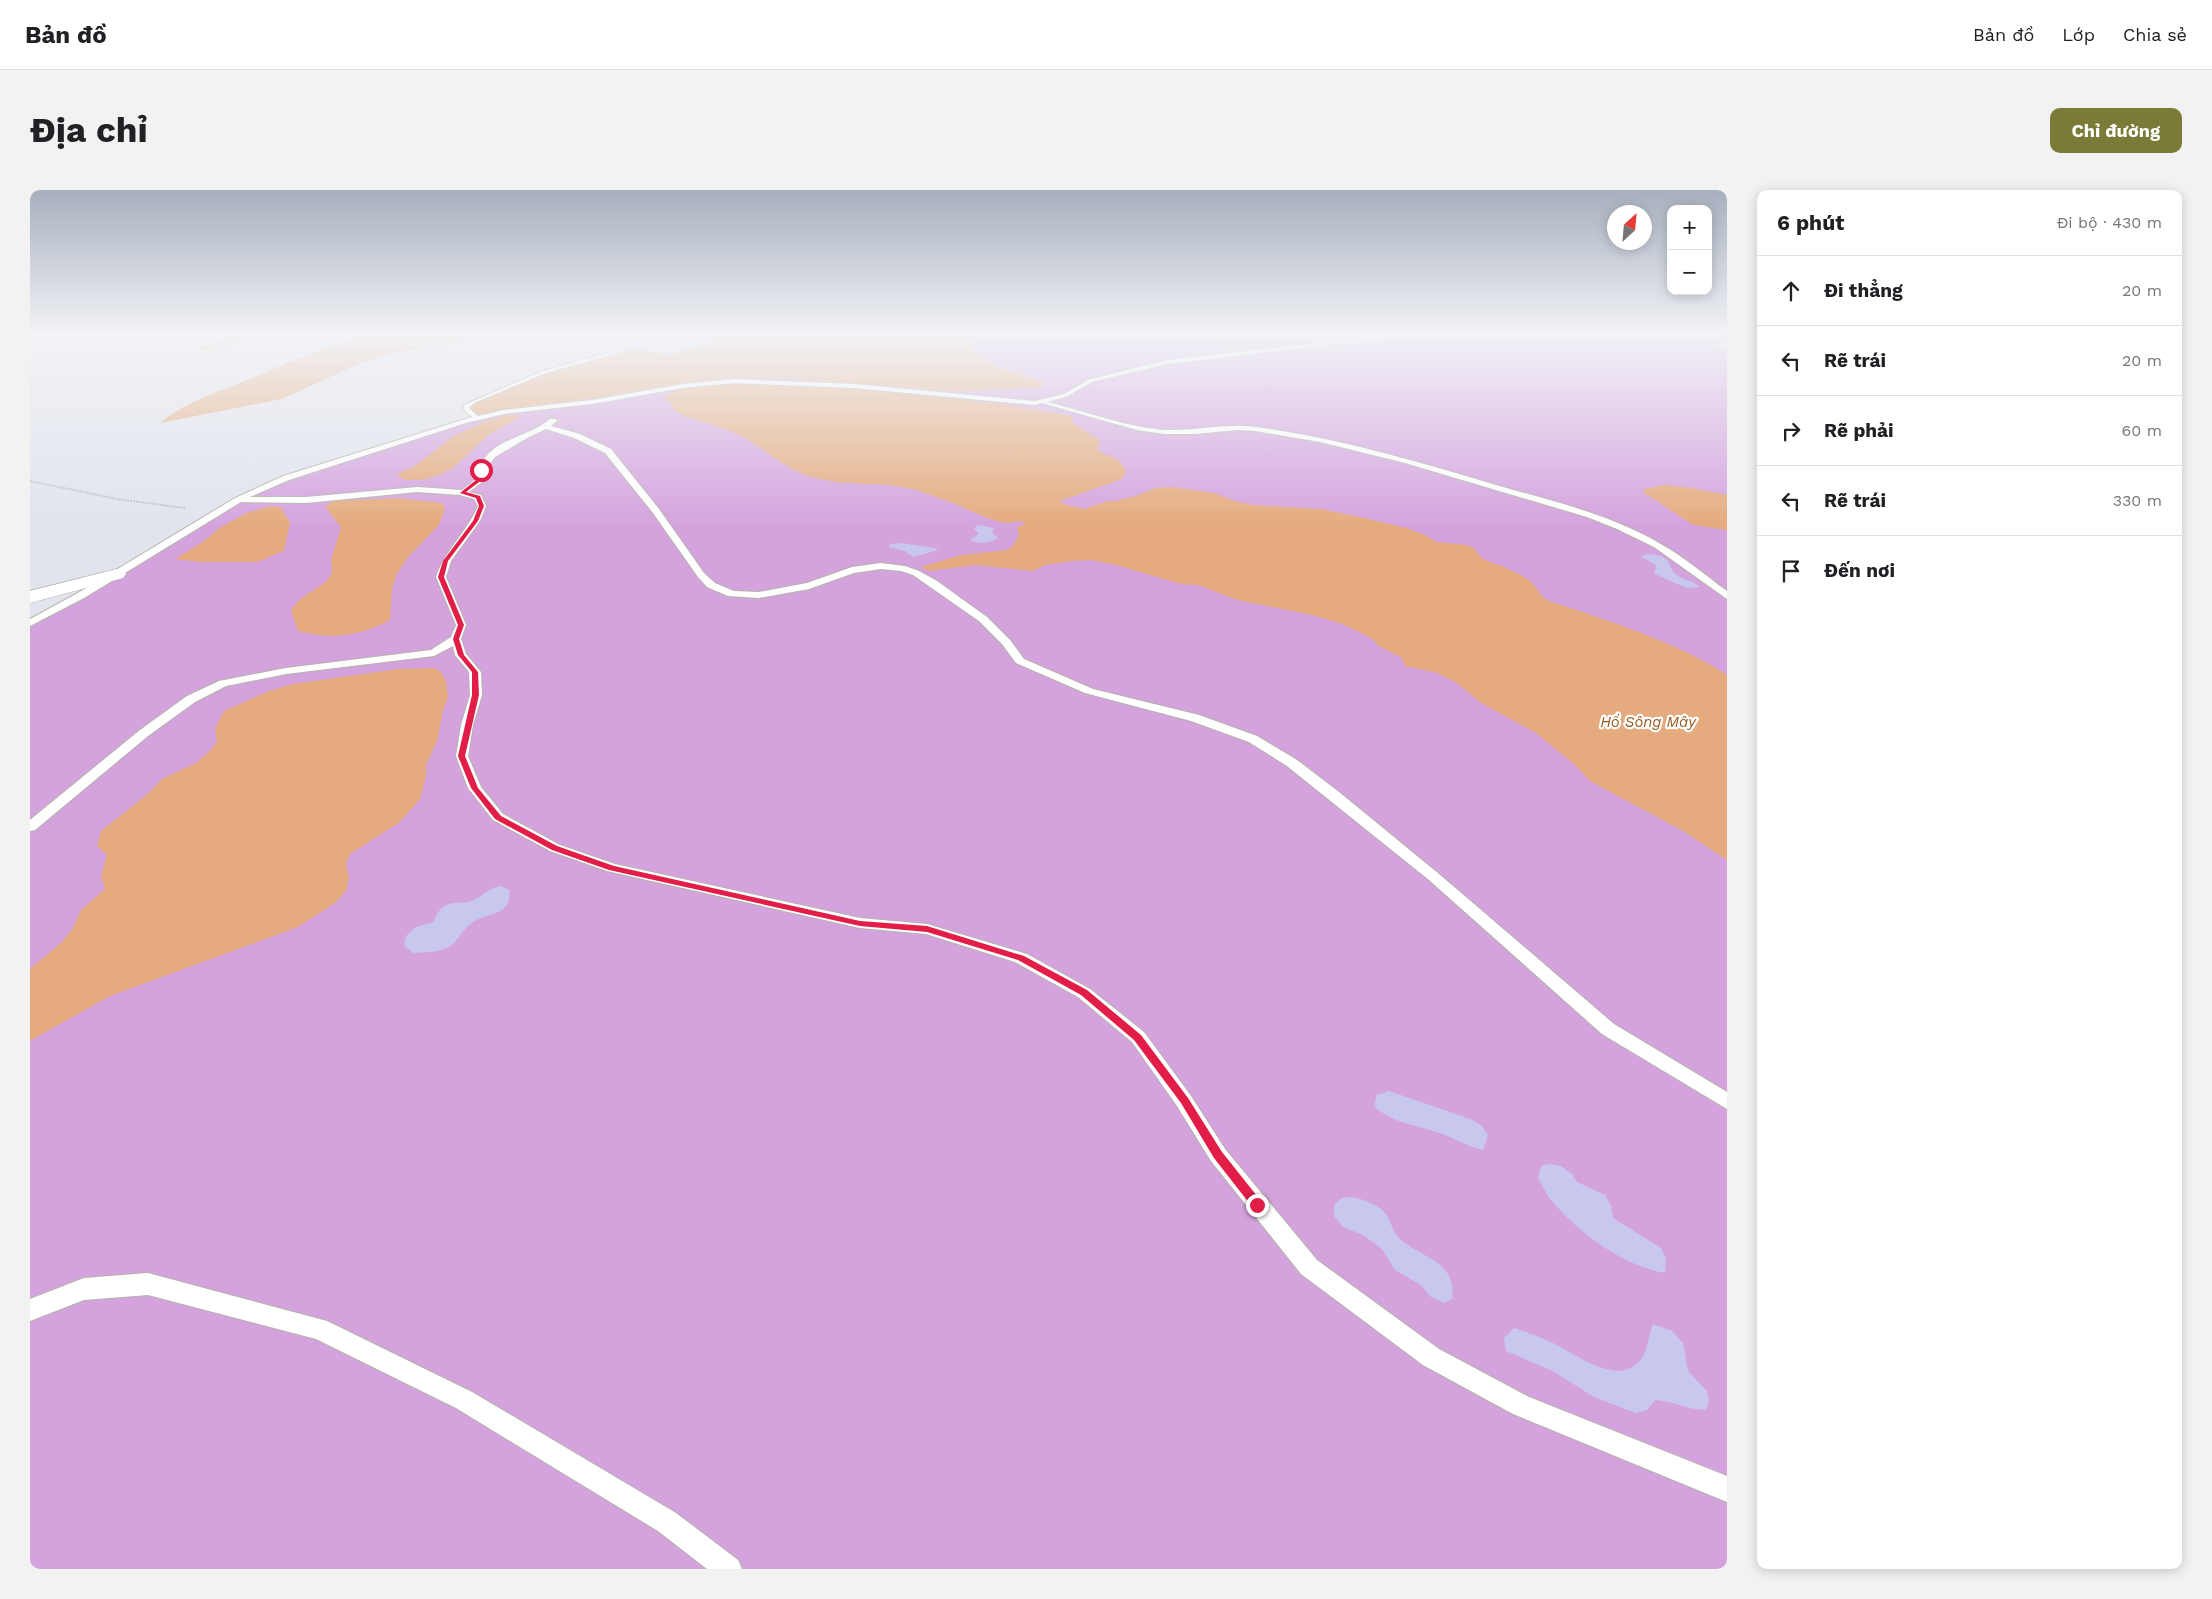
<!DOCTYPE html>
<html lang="vi">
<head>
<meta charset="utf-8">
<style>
	:root { --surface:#fff; --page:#f2f2f2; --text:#202124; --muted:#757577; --line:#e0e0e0; --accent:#7b7b38 }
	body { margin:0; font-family:"Work Sans",sans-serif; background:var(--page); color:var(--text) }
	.controls { position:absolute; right:15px; top:15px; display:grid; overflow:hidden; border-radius:10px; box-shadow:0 2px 12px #0003 }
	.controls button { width:45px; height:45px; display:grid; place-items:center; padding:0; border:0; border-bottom:1px solid var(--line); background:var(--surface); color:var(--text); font:25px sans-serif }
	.compass { position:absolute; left:1577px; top:15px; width:45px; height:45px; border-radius:50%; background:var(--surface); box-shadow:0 2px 12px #0003; rotate:26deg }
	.stop { position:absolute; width:15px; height:15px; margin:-11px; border:4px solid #e11d48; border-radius:50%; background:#fff }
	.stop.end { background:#e11d48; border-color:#fff; box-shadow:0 1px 5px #0008 }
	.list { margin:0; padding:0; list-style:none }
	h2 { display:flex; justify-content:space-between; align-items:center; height:65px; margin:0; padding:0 20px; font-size:21px }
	h2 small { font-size:16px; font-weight:400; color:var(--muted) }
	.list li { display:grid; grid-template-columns:32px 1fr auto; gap:15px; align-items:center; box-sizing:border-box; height:70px; padding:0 20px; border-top:1px solid var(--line) }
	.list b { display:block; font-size:19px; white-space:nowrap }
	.list em { font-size:16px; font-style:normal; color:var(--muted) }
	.icon { flex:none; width:28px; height:28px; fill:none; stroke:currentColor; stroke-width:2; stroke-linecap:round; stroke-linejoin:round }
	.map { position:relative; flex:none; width:1697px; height:1379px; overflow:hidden; border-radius:10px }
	header { display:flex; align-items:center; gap:30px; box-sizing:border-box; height:70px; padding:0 25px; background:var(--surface); border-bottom:1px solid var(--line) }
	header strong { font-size:24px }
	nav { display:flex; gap:28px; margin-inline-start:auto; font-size:18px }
	.intro { display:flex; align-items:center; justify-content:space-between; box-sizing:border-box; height:120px; padding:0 30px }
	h1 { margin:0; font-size:35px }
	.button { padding:12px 22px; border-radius:10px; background:var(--accent); color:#fff; font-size:18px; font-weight:700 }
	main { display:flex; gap:30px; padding:0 30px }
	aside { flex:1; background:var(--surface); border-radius:10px; box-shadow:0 2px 12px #0003 }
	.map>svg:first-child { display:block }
	.green { fill:#d4a3de }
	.sand { fill:#c8c8ef }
	.water { fill:#e5ab7e }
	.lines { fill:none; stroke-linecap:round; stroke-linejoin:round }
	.lane-casing { stroke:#b4b4aa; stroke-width:2 }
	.street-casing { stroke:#b4b4aa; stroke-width:1 }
	.path-far1 { stroke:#c4c4c4; stroke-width:1; stroke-dasharray:2 1; stroke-linecap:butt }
	.path { stroke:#c4c4c4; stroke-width:2; stroke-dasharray:2 1; stroke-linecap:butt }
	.lane { fill:#fff; fill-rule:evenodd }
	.street { fill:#fff; fill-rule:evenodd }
	.route { fill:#e11d48 }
	.labels { text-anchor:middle; stroke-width:4.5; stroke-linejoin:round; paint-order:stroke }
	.water-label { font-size:15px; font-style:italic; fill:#95581a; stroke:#fff }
</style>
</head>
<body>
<header>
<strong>Bản đồ</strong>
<nav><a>Bản đồ</a><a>Lớp</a><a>Chia sẻ</a></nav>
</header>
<div class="intro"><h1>Địa chỉ</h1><a class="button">Chỉ đường</a></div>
<main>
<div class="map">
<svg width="1697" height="1379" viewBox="0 0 1697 1379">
	<rect width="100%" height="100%" fill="#e1e4ed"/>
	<!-- green -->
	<path class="green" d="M932,143h765v1236h-1697v-942l56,-30 156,-96 49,-22 176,-56 11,-7 21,-5 96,-13 94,-16 42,-4h50l172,13 87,-3 3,-6 -46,-16 -24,-16 1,-6 6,-5 -18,-2z"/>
	<!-- sand -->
	<g class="sand">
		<path d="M948,335l16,3 -2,5 6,4c-6,7 -20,7 -28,3l9,-6 -5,-6z"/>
		<path d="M871,353l34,5 3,2 -25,7 -8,-6 -16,-4 1,-3z"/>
		<path d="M1618,364c29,2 16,13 30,22 7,4 15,5 22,11l-13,1 -30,-13 -3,-3 3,-6 -16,-10z"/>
		<path d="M470,696l9,4c4,25 -20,22 -36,32 -8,5 -12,13 -18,20 -11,11 -27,10 -41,11l-10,-7 2,-10 10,-9 18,-5c9,-28 25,-14 42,-23 9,-5 13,-11 24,-13z"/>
		<path d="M1359,901l81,28 11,6 7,10 -5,15c-13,-3 -22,-8 -33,-13 -26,-12 -55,-11 -76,-31l3,-11z"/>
		<path d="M1519,974l12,2 11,8 5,8 28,13 6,11 2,12 48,30 5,11 -1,14c-43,-8 -85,-39 -113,-72 -6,-7 -10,-16 -14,-24l3,-11z"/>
		<path d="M1321,1007c11,2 27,7 34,16 6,7 7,18 13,24 22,22 59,22 54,62l-8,4 -13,-6 -10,-12 -26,-15 -13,-21 -19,-14 -20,-8 -9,-11v-11l8,-7z"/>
		<path d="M1623,1134l19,7 11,12 5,28 19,20 2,12 -4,7c-18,-1 -33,-9 -50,-10l-8,10 -11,3 -42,-16 -41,-26 -47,-20 -2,-13 10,-10c13,4 26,9 39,15 22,11 62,42 85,20 10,-10 10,-26 15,-39z"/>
	</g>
	<!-- water -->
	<g class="water">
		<path d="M211,143h40l-26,4 -15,7 -45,8 17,-10z"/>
		<path d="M336,143h164l-124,18 -27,6 -18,6 -79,36 -122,24c29,-23 58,-31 92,-45 38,-16 75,-32 114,-45z"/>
		<path d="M677,143h255v4l19,2 -7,5 -1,6 24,16 46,16 -3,6 -87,3 -172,-13h-50l-42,4 -94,16 -80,10 -37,8 -9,-7 1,-3 5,-4 72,-30 68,-19 20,-4 34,5 29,-7 14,-7v-5z"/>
		<path d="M742,194l105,6 122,14 74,12 -2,6 18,11 11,8 -3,8c14,11 20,5 29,22l-4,8 -62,22 4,3 20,5 24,-8h8l20,-5 20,-8 16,-1 42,6 21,8 18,4 68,4 39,8 46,11 19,7 11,7 31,3 8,4c7,15 21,13 33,20 8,4 19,8 25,15 7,7 5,11 16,17 55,18 130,42 178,74v185l-44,-29 -93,-50 -15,-16 -39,-32 -55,-30 -24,-20 -20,-10 -32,-7 -3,-8 -23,-12 -8,-8 -29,-14 -30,-9 -75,-15 -39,-15 -17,-1 -65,-19 -25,-5 -19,1 -27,4 -12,6 -58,-6 -46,6 -8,-4 40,-12 46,-5 6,-4 6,-11 -2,-7 9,-5 -8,-2c-17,8 -50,-13 -68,-19 -17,-6 -36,-14 -55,-16 -29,-4 -53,0 -83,-9 -27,-8 -48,-29 -73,-42 -18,-9 -38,-13 -57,-20l-8,-5 -4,-8 -6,-2c8,-20 87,-16 108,-16z"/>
		<path d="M477,225h13l-1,2 -32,19 -35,33 -11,5 -18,6h-17l-9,-4 4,-4 14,-6 37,-29 30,-14z"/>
		<path d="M1635,295l28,3 34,7v35l-34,-5 -50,-33 2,-3z"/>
		<path d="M369,308l43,5 3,6 -6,16 -31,32 -11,17 -5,14 -2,32c-29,16 -60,20 -92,11l-7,-21 9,-11 27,-18 5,-9 -1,-12 10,-33 -16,-20 9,-6z"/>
		<path d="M241,316l10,1 9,16 -6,28 -27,11h-56l-26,-3 26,-16 20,-16 25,-14z"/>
		<path d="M405,478l6,4 5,9 2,16 -5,13 -6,31 -11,24v11l-6,23 -20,23 -50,32 -4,10 3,13 -3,14 -11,12 -37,24 -188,69 -80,45v-72l32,-27 11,-14 8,-18 24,-21 -4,-13 6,-21 -10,-9 4,-15 48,-38 13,-14 34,-16 14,-12 7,-10 -2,-12 9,-18 45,-20 24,-7 105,-15z"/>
	</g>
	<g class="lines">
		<!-- lane casing -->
		<g class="lane-casing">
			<g id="lane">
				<path d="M1377,143h22l-262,31 -75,18 -24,14 -20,6c35,9 83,26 118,28 30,1 61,-7 90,-3 84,11 166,36 247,60 53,15 108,28 156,56 24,13 46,32 68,48v8l-73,-52 -37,-18 -30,-12 -182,-54 -85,-21 -65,-11 -18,-1 -42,4h-31l-27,-4 -95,-27 -7,2 -181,-17 -120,-5 -51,5 -91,16 -88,10 -38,9 -177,57 -39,17h56l111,-10 45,3c3,-3 9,-6 12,-10 6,-8 7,-19 15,-27 17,-16 44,-19 61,-34h6l1,2 -6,5 29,8 31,15 48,60 45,64 11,10 19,8 25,1 48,-9 45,-16 29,-4 24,3 14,5 18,10 50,36 23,23 14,19 69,30 106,26 58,21 40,24 42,32 100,82 175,150 113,68v17l-125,-75 -173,-154 -142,-114 -38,-24 -58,-21 -106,-28 -69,-30 -14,-19 -23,-23 -66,-46 -12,-4 -20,-2 -27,4 -45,16 -50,9 -31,-2 -21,-9 -9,-10 -45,-64 -48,-60 -31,-15 -28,-9 -17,8 -34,20 -10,14 -4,12 -12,9 12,3 5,11 -6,15 -29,40 -5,16 20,48 -5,14 5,15 15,18 1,23 -9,30 -5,31 13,31 22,27 57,31 55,19 245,54 67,6 100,30 63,35 54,43 47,64 34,53 92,111 122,89 90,48 198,79v26l-214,-88 -90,-49 -122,-91 -90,-113 -34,-55 -45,-64 -54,-45 -63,-35 -89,-28 -66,-6 -253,-57 -57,-20 -57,-31 -25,-32 -12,-32 5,-31 9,-30 -1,-23 -14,-17 -2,-9 -19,10 -148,18 -60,12 -31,16 -47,34 -113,94 -5,1v-11l110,-90 47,-34 32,-15 67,-13 145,-18 20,-13 5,-12 -20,-48c9,-27 31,-45 42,-71l-4,-7 -14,-4 -43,-3 -111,11 -65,-1 -157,96 -54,28v-7l46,-25 159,-96 48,-22 189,-59 -9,-8 1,-4 78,-34 69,-19 8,-5 5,1 -9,6 -69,19 -72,30 -5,5 9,8 26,-6 88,-10 91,-16 51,-5 120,5 181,17 29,-7 24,-14 79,-20z"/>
				<path d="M1684,143h13v4l-12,-3z"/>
				<path d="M1697,154v4l-14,-2z"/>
				<path d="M118,1083l179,48 145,71 204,121 62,47 4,9h-35l-49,-38 -202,-123 -140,-69 -168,-44 -64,5 -54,21v-22l54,-21z"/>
			</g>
		</g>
		<!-- street casing -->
		<g class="street-casing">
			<path id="street" d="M87,379l6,1 3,4 -3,4 -93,25v-12z"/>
		</g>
		<!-- path-far1 -->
		<path class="path-far1" d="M0,178l42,-10 81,-10"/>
		<!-- path -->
		<path class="path" d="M0,291l87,18 68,9"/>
		<!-- lane -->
		<use href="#lane" class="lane"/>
		<!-- street -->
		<use href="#street" class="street"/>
	</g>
	<!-- sky -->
	<linearGradient id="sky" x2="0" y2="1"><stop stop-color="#a7b0be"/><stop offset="0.43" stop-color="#f2f3f7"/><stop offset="1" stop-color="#f2f3f7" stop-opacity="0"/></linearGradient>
	<rect width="1697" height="336" fill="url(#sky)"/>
	<!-- route -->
	<path class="route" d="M449,280h4l-4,12 -13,10 14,4 4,10 -6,15 -30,40 -4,16 20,48 -5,14 5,16 14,17 1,23 -14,61 13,32 23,28 56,30 57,20 246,55 67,5 97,30 63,34 54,45 47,63 34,54 39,49 2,4 -2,3h-8l-39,-50 -33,-55 -47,-63 -53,-45 -63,-35 -91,-28 -67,-6 -251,-56 -57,-20 -57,-31 -24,-31 -13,-32 14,-61v-23l-14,-17 -5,-16 5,-14 -20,-48 5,-16 30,-40 6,-15 -3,-8 -16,-5 16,-13z"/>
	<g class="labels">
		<!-- water labels -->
		<g class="water-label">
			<text x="1618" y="537">Hồ Sông Mây</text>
		</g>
	</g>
</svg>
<div class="controls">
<button>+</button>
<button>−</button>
</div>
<svg class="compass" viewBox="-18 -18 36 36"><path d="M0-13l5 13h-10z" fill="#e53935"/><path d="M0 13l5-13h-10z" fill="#757577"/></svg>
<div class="stop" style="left:451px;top:280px"></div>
<div class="stop end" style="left:1227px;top:1015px"></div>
</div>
<aside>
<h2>6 phút<small>Đi bộ · 430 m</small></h2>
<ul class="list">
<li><svg class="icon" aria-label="ahead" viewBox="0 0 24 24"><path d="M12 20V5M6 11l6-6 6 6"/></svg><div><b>Đi thẳng</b></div><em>20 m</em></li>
<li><svg class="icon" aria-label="left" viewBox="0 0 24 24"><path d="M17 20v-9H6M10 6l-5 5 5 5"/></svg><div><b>Rẽ trái</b></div><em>20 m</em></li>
<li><svg class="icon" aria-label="right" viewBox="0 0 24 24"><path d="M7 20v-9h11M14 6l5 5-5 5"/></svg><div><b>Rẽ phải</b></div><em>60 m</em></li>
<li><svg class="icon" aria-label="left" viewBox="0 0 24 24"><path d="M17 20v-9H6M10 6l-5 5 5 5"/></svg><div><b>Rẽ trái</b></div><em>330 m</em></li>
<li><svg class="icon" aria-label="arrive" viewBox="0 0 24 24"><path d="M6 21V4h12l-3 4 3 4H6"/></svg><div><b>Đến nơi</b></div></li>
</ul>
</aside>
</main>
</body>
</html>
